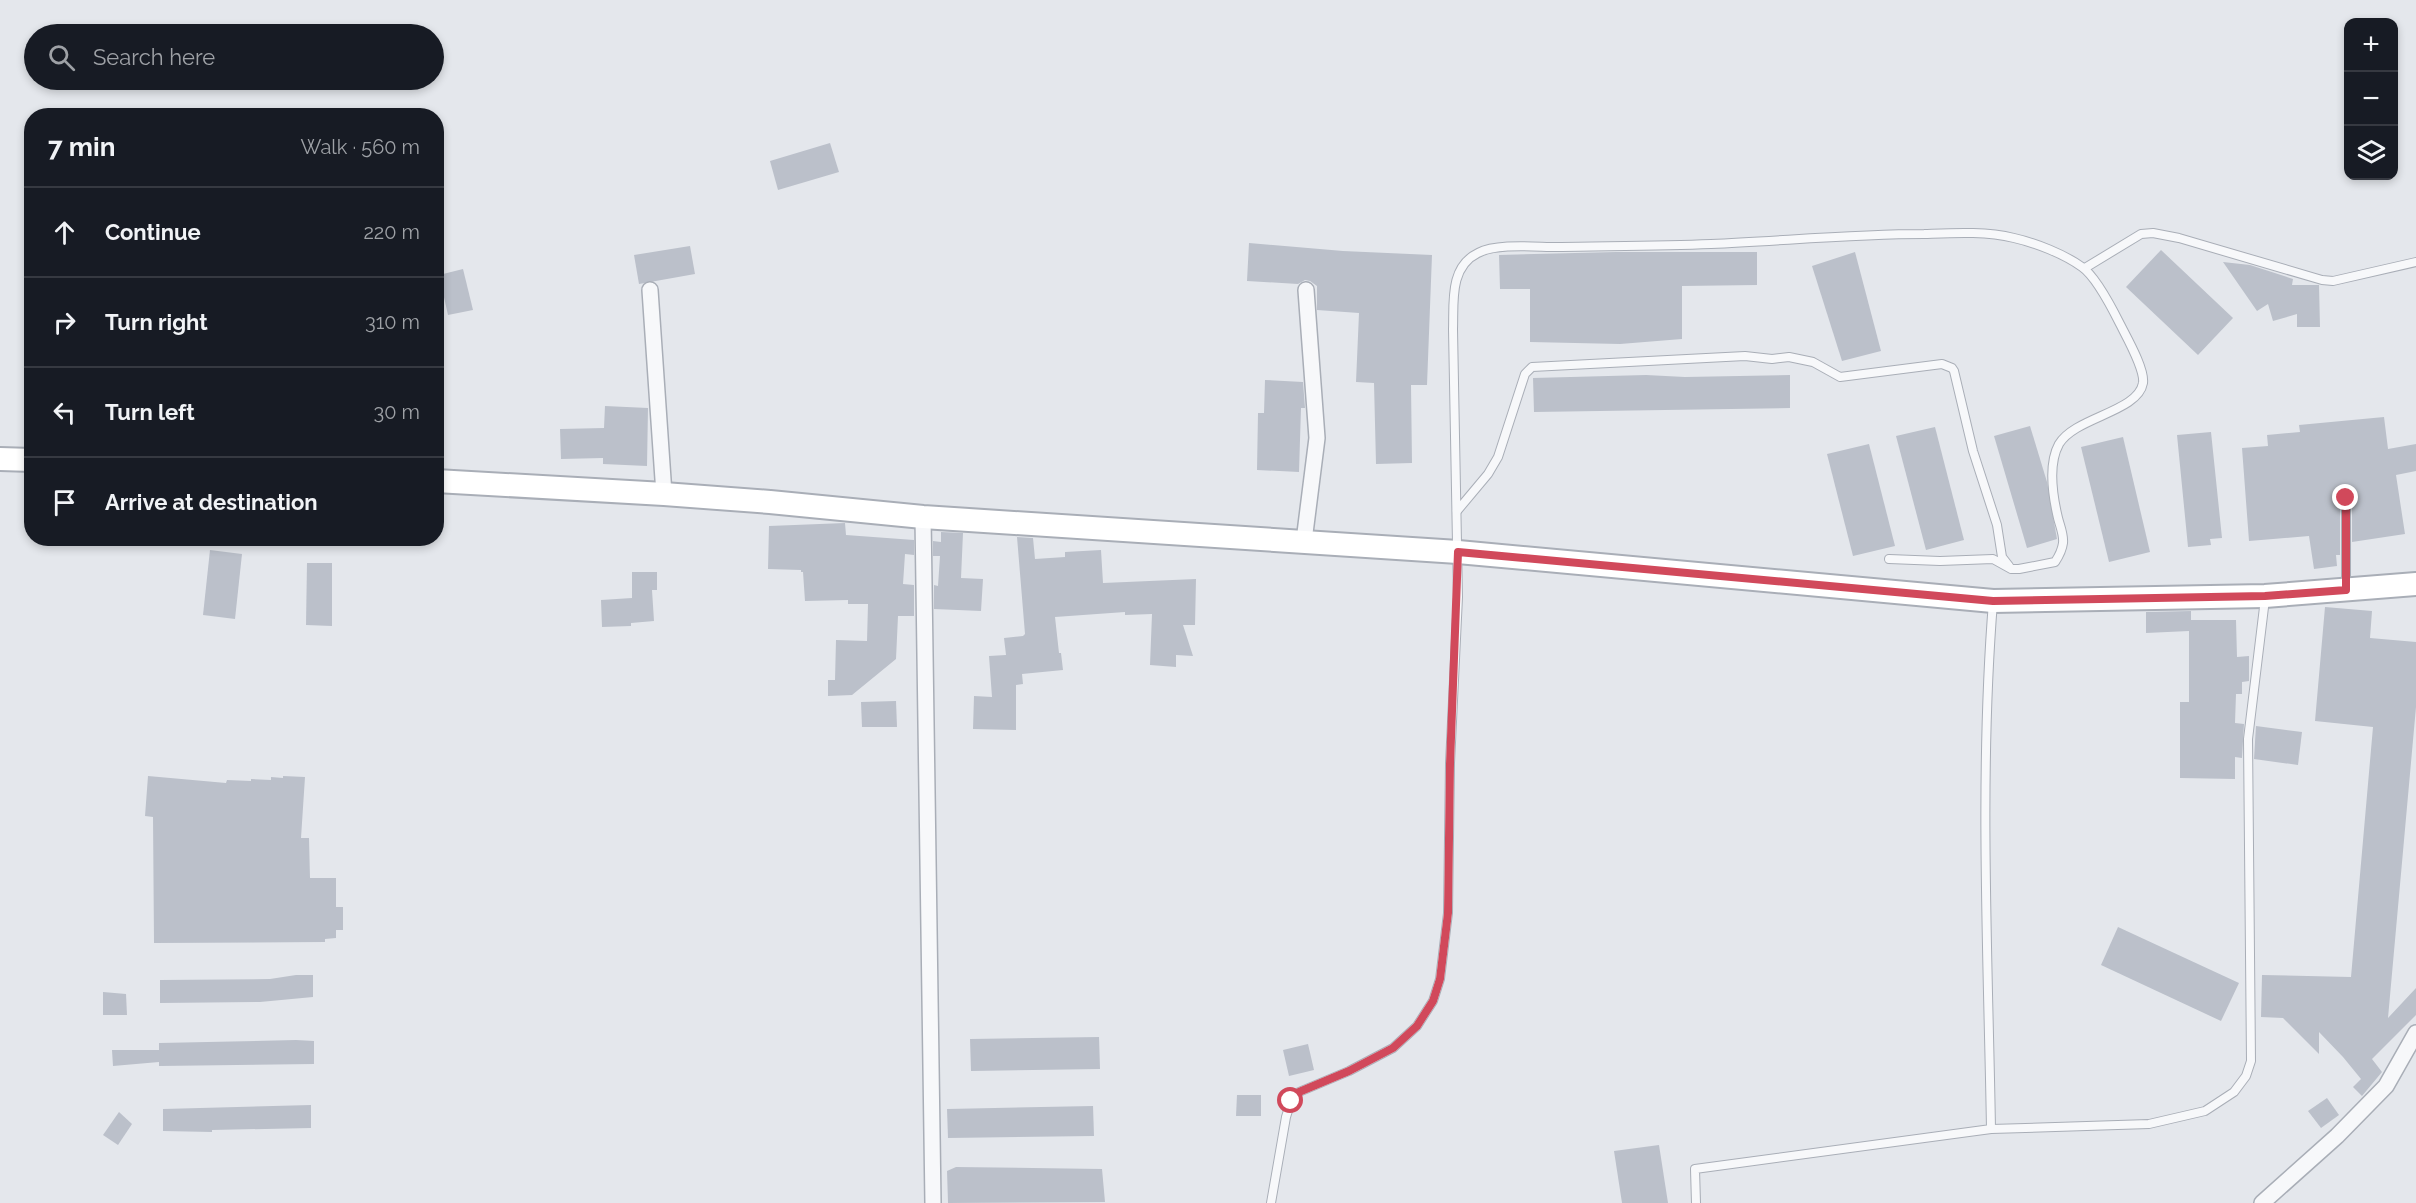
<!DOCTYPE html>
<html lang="en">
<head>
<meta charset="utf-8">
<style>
	:root { --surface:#171b24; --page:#242831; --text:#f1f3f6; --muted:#9ea1a6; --line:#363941 }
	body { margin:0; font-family:Raleway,sans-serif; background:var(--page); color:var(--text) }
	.controls { position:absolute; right:18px; top:18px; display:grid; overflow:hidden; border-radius:12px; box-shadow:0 3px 9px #0003 }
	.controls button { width:54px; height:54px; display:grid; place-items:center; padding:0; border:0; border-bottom:2px solid var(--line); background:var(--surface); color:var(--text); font:30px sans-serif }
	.stop { position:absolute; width:18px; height:18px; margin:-14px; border:4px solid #d1495b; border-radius:50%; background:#fff }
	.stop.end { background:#d1495b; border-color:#fff; box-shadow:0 2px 6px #0008 }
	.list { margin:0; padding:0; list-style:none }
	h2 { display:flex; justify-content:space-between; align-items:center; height:78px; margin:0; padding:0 24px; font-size:26px }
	h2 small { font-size:20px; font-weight:400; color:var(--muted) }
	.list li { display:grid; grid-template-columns:39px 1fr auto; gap:18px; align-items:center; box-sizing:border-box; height:90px; padding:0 24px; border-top:2px solid var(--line) }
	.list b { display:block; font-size:22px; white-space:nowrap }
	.list em { font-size:20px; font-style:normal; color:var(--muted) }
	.icon { flex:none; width:33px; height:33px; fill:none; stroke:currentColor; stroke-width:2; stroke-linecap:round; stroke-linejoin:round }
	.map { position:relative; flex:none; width:2416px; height:1203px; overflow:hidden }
	.search { position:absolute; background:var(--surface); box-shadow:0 3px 9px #0003; left:24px; top:24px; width:420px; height:66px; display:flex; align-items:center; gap:15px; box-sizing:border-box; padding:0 21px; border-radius:33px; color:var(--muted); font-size:22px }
	.panel { position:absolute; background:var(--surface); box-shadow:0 3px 9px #0003; left:24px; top:108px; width:420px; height:438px; border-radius:24px }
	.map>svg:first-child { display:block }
	.building { fill:#bbc0ca }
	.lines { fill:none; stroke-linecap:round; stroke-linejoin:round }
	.lane-casing { stroke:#a9aeb7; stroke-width:10 }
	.street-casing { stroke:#a9aeb7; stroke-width:18 }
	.secondary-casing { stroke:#a9aeb7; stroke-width:26 }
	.lane { stroke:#f7f8fa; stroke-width:8 }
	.street { stroke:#f7f8fa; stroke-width:15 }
	.secondary { stroke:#fff; stroke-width:22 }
	.route { stroke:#d1495b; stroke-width:8 }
</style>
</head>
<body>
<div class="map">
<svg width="2416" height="1203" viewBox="0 0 2416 1203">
	<rect width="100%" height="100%" fill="#e4e7ec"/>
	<!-- building -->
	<g class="building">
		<path d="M830,143l9,29 -61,18 -8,-29z"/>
		<path d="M1249,243l94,8 89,4 -5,130h-16l1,78 -36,1 -2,-81 -18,-1 3,-69 -42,-3v-24l-7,-5 -5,-1 -7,4 -51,-3z"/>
		<path d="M690,246l5,28 -56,10 -5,-29z"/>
		<path d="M2161,250l72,68 -35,37 -72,-68z"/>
		<path d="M1616,252h141v33l-75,1v53l-62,5 -90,-2v-53h-30l-1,-34z"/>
		<path d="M1855,252l26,99 -39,10 -30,-95z"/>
		<path d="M2223,262l27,3 43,14 -1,6h27l1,42h-23v-13l-24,7 -5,-17 -11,7z"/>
		<path d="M463,269l10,41 -25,5 -9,-40z"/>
		<path d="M1646,375l39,2 105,-2v33l-256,4 -1,-34z"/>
		<path d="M1265,380l38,2 2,26h-4l-2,64 -42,-2 1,-57h6z"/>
		<path d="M605,406l43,2 -1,58 -44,-2v-6l-42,1 -1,-30 44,-1z"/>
		<path d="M2384,417l4,32 28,-5v27l-20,4 9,59 -53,8v-45l-3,-4 -4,-1 -5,6v57h-4l1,11 -23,3 -5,-33 -60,5 -7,-93 26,-2 -1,-11 33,-3 -1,-7z"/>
		<path d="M2030,426l17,56 10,57 -30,9 -33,-112z"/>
		<path d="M1935,427l29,113 -38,10 -30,-114z"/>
		<path d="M2211,432l11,106 -12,1 1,6 -23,2 -11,-112z"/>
		<path d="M2123,437l27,115 -41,10 -28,-115z"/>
		<path d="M1869,444l26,102 -42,10 -26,-102z"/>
		<path d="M845,523l1,12 68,5v15l-9,-1 -2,30 11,1v31h-16l-2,43 -44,36 -24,1v-16h7l1,-40 31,1 1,-37h-20v-4l-43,1 -2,-29h-2v-2l-33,-1 1,-43z"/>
		<path d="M941,532l22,1 -2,45 22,1 -2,32 -47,-2v-24l4,1 2,-30h-7v-15l8,1z"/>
		<path d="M1017,537l16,1 2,21 30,-2v-5l36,-2 2,33 93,-4 -1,46h-12l10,31 -17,-1v12l-26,-2 2,-51 -27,1v-3l-70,5 4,36h2l2,17 -41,4 1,10 -7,1v45l-43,-1 1,-33 18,1 -3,-41 17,-1 -2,-17 19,-2 2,-2z"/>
		<path d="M210,550l32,4 -7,65 -32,-4z"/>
		<path d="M307,563h25v63l-26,-1z"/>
		<path d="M632,572h25v18h-5l2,31 -23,2v3l-29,1 -1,-27 31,-2z"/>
		<path d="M2325,607l47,4 -2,27 46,4v65l-28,311 28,-30v27l-44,44 10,13 -20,24 -9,-9 8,-8 -18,-22 -24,-25v22l-36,-36 -22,-1 1,-42 89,2 22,-250 -58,-6z"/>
		<path d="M2191,611v9h45l1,37 12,-1v25l-7,1v12h-6l-1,29 9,1 -2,34 -7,-1v22l-55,-1v-76h9v-71l-43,2v-21z"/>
		<path d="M896,701l1,26h-35l-1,-25z"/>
		<path d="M2256,726l46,6 -4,33 -44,-6z"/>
		<path d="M148,776l78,7 1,-3 24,1v-2l20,1v-3l12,1v-2l22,1 -4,61h8l1,40h26v29h7v23h-7v8l-11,1v3l-171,1 -1,-126 -8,-1z"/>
		<path d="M2118,927l121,56 -18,38 -120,-56z"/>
		<path d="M296,975h17v22l-53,5 -100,1v-23l110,-1z"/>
		<path d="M103,992l23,2 1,21h-24z"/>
		<path d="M1099,1037l1,32 -129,2 -1,-32z"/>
		<path d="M296,1040l18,1v23l-155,2v-4l-46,4 -1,-16h47v-7z"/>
		<path d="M1308,1044l6,26 -25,6 -6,-26z"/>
		<path d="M1237,1095h24v21h-25z"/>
		<path d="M2327,1098l12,17 -18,13 -13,-17z"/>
		<path d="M311,1105v23l-99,2v2l-49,-1v-22z"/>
		<path d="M1093,1106l1,30 -146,2 -1,-29z"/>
		<path d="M119,1112l13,12 -14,21 -15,-10z"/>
		<path d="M1659,1145l9,58h-46l-8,-52z"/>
		<path d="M956,1167l146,2 3,33 -157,1 -1,-32z"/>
	</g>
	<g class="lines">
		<!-- lane casing -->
		<g class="lane-casing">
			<g id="lane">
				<path d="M2085,268l56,-34 12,-1 26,5 143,42 11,1 83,-19"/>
				<path d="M2346,498v90"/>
				<path d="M1457,511l31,-37 10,-17 27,-83 7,-7 213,-11 27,3 17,-2 24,5 27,15 102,-13 10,4 2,3 19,80 24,74 5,32 7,9"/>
				<path d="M1991,1129l158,-5 56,-13 29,-19 12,-16 5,-15 -3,-322 17,-140"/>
				<path d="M1271,1203l15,-86 5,-16 8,-9 50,-21 44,-23 24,-22 16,-25 7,-22 8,-66 2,-150 8,-166 -5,-268c1,-26 -4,-62 25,-76 19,-10 57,-6 79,-6 51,-1 103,-1 154,-3 71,-3 142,-10 213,-10 29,-1 61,-3 90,4 22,5 50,16 68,29 13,9 31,43 38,57 7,14 25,45 23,59 -5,29 -68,34 -84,61 -11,20 -6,53 -1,74 2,8 6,17 5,25 -1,8 -4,13 -8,19l-36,7h-8l-18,-10 -53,2 -51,-2"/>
				<path d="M1696,1203l-1,-34 296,-40c-3,-176 -12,-352 2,-527"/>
			</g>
		</g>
		<!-- street casing -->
		<g class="street-casing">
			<g id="street">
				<path d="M650,290l14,204"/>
				<path d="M923,517l10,686"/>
				<path d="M1304,541l13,-103 -11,-148"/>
				<path d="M2262,1203l75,-67 49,-50 30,-53"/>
			</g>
		</g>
		<!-- secondary casing -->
		<g class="secondary-casing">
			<g id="secondary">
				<path d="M0,459l32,1"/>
				<path d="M436,481l228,13 106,8 153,15 535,35 535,49 272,-5 151,-12"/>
			</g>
		</g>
		<!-- lane -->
		<use href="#lane" class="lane"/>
		<!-- street -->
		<use href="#street" class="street"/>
		<!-- secondary -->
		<use href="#secondary" class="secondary"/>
	</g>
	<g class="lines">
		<!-- route -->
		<path class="route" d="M1291,1101l8,-9 50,-21 44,-23 24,-22 16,-25 7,-22 8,-66 2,-149 8,-212 535,49 272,-5 81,-6v-92"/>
	</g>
</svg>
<div class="controls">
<button>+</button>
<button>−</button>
<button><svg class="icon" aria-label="layers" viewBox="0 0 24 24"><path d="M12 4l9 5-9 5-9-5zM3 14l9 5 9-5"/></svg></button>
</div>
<div class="stop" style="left:1291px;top:1101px"></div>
<div class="stop end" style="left:2346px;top:498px"></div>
<div class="search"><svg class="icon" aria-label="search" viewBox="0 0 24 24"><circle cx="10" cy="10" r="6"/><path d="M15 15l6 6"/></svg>Search here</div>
<section class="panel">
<h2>7 min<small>Walk · 560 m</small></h2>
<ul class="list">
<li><svg class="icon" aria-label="ahead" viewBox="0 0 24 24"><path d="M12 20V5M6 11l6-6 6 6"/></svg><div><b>Continue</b></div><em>220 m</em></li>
<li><svg class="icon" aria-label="right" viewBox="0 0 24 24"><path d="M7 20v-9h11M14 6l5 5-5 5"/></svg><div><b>Turn right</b></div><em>310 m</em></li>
<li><svg class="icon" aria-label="left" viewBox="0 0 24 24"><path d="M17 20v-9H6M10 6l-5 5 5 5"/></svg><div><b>Turn left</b></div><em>30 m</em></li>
<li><svg class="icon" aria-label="arrive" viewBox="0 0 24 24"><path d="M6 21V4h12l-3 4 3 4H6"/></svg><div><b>Arrive at destination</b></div></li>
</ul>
</section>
</div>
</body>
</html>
